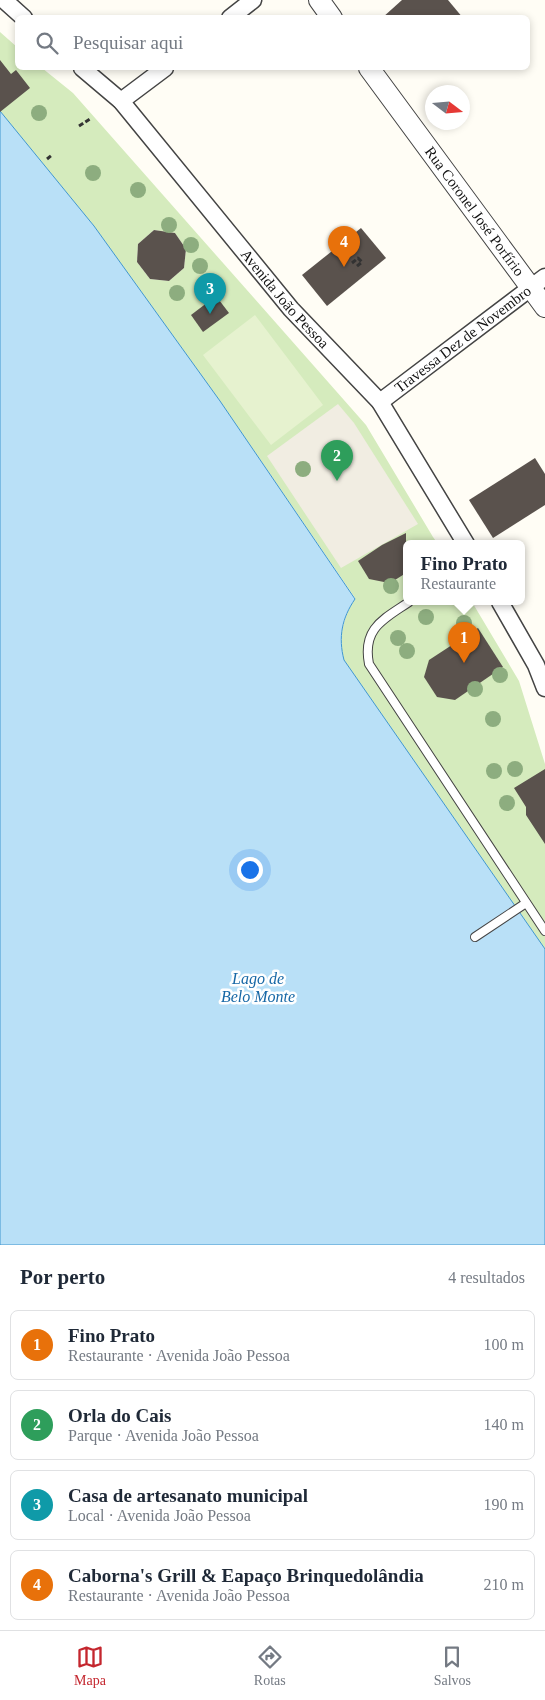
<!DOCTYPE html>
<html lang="pt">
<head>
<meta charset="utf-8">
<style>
	:root { --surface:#fff; --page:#f6f6f7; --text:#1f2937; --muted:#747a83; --line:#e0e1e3; --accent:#c4262e }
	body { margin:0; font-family:Georgia,serif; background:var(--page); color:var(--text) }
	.compass { position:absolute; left:425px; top:85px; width:45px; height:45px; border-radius:50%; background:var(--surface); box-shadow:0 2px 8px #0003; rotate:106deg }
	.you { position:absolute; left:249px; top:869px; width:18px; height:18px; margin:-12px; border:4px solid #fff; border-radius:50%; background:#1a73e8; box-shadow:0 0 0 8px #1a73e833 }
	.badge { display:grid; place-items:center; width:32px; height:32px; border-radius:50%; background:var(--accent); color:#fff; font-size:16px; font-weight:700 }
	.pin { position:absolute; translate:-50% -41px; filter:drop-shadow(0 1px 2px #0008) }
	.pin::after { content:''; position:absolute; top:26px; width:18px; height:15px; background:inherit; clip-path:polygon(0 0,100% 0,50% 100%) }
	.popup { position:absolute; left:403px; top:540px; width:122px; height:65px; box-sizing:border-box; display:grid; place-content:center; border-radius:8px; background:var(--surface); filter:drop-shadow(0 1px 4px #0005); font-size:16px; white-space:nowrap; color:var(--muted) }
	.popup b { font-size:19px; color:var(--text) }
	.popup::after { content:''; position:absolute; left:50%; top:100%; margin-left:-10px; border:10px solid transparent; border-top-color:var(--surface) }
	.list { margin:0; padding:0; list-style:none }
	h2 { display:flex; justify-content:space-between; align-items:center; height:65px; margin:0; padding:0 20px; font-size:21px }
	h2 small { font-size:16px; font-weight:400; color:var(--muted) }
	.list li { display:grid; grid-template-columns:32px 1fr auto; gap:15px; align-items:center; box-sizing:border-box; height:70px; margin:0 10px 10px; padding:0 10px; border:1px solid var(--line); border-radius:8px }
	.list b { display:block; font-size:19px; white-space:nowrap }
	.list p { margin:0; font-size:16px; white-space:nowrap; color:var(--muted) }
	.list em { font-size:16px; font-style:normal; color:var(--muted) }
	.icon { flex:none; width:28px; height:28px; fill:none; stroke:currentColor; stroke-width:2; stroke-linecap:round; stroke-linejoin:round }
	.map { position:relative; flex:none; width:545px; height:1245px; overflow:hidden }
	.search { position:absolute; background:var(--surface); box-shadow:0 2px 8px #0003; left:15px; right:15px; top:15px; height:55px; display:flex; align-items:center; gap:12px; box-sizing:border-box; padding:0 18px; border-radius:8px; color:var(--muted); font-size:19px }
	.sheet { height:385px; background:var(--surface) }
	nav { display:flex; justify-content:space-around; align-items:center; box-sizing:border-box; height:70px; border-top:1px solid var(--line); background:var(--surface); font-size:14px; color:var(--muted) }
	nav a { display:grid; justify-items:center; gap:2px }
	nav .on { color:var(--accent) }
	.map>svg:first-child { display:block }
	.green { fill:#d5ebbd; fill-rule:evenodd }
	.pitch { fill:#e6f2cf }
	.plaza { fill:#f1ede2 }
	.water { fill:#b9e0f7; stroke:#3f96cf }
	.building { fill:#5a524d }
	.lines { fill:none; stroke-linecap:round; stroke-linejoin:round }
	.service-casing { stroke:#444; stroke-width:10 }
	.minor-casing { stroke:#444; stroke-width:19 }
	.tertiary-casing { stroke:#444; stroke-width:22 }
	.path { stroke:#333; stroke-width:3; stroke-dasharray:5 2.5; stroke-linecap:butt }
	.service { stroke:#fff; stroke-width:8 }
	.minor { stroke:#fff; stroke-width:16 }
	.tertiary { stroke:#fff; stroke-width:20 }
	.tree { fill:#8dad7f }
	.labels { text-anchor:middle; stroke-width:5; stroke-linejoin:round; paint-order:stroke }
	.street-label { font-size:15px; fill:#111; stroke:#fff }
	.water-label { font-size:16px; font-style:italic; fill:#1768a6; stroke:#fff }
</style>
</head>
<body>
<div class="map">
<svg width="545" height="1245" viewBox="0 0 545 1245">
	<rect width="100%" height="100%" fill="#fffdf5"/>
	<!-- green -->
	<path class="green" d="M0,32l17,15 1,21h24l31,25 293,332 67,112 5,7h-32v58h66l47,79 26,83v185l-201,-289c-6,-23 -1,-41 11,-62l-135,-197 -126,-175 -94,-115zM154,230l21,3 11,16 -2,19 -15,13 -19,-2 -13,-17 1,-18z"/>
	<!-- pitch -->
	<path class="pitch" d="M255,315l68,90 -52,40 -68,-90z"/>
	<!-- plaza -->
	<path class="plaza" d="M338,404l16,19 64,101 -77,44 -74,-112z"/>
	<!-- water -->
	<path class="water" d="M0,111l94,115 126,175 135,198c-13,19 -17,38 -11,61l201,289v296h-545z"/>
	<!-- building -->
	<g class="building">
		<path d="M402,0h46l15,18h-81z"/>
		<path d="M0,60l11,14 5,-4 14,18 -30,24z"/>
		<path d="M361,228l25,30 -59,48 -25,-31z"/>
		<path d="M154,230l21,3 11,16 -2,19 -15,13 -19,-2 -13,-17 1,-18z"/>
		<path d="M216,296l13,17 -26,19 -12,-17z"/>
		<path d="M535,458l10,16v31l-52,33 -24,-38z"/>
		<path d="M406,533v40l-11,7 -11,2 -15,-3 -11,-18 24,-16z"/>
		<path d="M478,628l25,39 -48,33 -18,-3 -13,-20 5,-17z"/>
		<path d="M545,769v75l-19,-29v-8l-12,-19z"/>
	</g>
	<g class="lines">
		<!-- service casing -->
		<g class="service-casing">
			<g id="service">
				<path d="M409,602c-25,17 -47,26 -40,62l176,267"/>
				<path d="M475,937l51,-34"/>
			</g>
		</g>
		<!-- minor casing -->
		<g class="minor-casing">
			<g id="minor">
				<path d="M4,0l20,18"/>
				<path d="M230,18l23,-18"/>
				<path id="s1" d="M82,68l39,33 170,208 89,93 86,142"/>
				<path d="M121,101l44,-33"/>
				<path id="s2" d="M380,402l165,-125"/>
				<path d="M500,602l36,63 9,23"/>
			</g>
		</g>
		<!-- tertiary casing -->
		<g class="tertiary-casing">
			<g id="tertiary">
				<path d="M319,0l13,18"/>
				<path id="s3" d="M369,68l176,239"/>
			</g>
		</g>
		<!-- path -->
		<g class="path">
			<path d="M79,126l11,-7"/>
			<path d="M47,159l5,-4"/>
			<path d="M352,263l6,-5 4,4 -6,5"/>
		</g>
		<!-- service -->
		<use href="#service" class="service"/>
		<!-- minor -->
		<use href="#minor" class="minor"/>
		<!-- tertiary -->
		<use href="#tertiary" class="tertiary"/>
	</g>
	<!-- trees -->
	<g class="tree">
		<circle cx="39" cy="113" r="8"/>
		<circle cx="93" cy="173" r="8"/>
		<circle cx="138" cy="190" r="8"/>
		<circle cx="169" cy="225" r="8"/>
		<circle cx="191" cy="245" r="8"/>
		<circle cx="200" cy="266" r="8"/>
		<circle cx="177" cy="293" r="8"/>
		<circle cx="303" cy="469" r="8"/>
		<circle cx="391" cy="586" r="8"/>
		<circle cx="426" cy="617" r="8"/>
		<circle cx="464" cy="623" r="8"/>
		<circle cx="398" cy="638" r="8"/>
		<circle cx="407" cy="651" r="8"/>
		<circle cx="500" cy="675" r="8"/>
		<circle cx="475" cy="689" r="8"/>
		<circle cx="493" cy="719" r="8"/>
		<circle cx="515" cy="769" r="8"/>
		<circle cx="494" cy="771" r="8"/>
		<circle cx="507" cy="803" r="8"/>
	</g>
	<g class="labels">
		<!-- street labels -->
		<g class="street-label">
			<text dy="5" stroke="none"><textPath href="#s3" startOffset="178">Rua Coronel José Porfírio</textPath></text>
			<text dy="5" stroke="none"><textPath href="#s1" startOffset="308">Avenida João Pessoa</textPath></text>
			<text dy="5" stroke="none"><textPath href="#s2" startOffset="104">Travessa Dez de Novembro</textPath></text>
		</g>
		<!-- water labels -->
		<g class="water-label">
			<text x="258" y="984">Lago de<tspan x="258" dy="18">Belo Monte</tspan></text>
		</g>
	</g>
</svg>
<svg class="compass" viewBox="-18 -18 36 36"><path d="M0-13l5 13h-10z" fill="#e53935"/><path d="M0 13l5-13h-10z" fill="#747a83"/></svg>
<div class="you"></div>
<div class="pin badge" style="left:464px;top:663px;background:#e8710a">1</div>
<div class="popup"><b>Fino Prato</b>Restaurante</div>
<div class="pin badge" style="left:337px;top:481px;background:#2e9e5b">2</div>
<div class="pin badge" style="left:210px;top:314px;background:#0f9aa8">3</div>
<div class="pin badge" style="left:344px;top:267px;background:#e8710a">4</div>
<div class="search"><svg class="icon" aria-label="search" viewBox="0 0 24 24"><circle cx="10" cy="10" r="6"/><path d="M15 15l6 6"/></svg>Pesquisar aqui</div>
</div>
<section class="sheet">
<h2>Por perto<small>4 resultados</small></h2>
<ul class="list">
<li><span class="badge" style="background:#e8710a">1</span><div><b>Fino Prato</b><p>Restaurante · Avenida João Pessoa</p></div><em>100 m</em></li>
<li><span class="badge" style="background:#2e9e5b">2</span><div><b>Orla do Cais</b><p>Parque · Avenida João Pessoa</p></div><em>140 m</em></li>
<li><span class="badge" style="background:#0f9aa8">3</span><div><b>Casa de artesanato municipal</b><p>Local · Avenida João Pessoa</p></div><em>190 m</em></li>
<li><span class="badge" style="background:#e8710a">4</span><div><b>Caborna's Grill &amp; Eapaço Brinquedolândia</b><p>Restaurante · Avenida João Pessoa</p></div><em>210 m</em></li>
</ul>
</section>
<nav>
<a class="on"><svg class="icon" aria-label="map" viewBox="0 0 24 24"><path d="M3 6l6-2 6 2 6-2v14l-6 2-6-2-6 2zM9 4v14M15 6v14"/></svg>Mapa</a>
<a><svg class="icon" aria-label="directions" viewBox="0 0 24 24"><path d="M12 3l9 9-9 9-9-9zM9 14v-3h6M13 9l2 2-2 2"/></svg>Rotas</a>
<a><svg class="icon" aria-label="saved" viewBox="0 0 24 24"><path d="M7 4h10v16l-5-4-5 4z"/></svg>Salvos</a>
</nav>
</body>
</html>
